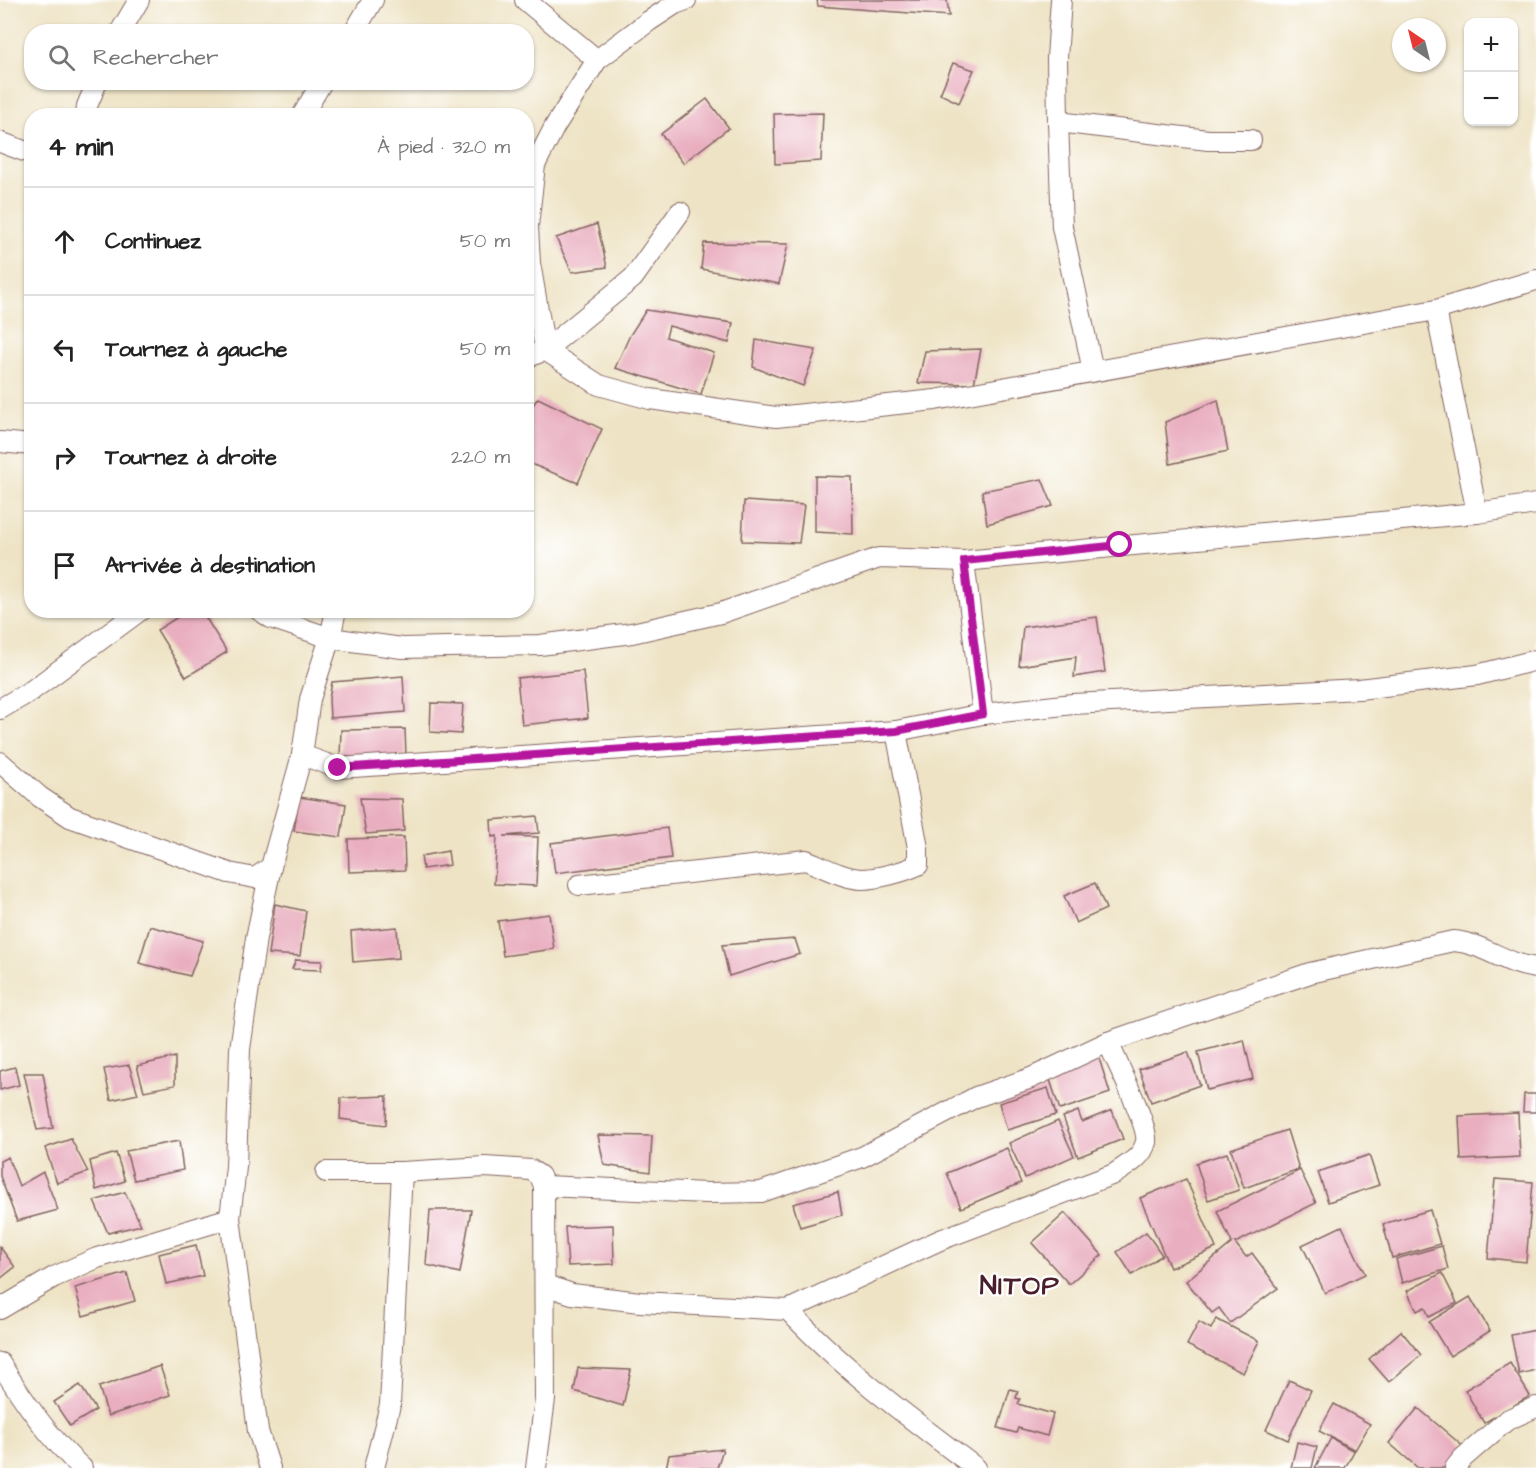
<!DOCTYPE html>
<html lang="fr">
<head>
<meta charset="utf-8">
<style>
	:root { --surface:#fff; --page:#f6f6f6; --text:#222; --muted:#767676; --line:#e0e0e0 }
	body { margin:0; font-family:"Architects Daughter",sans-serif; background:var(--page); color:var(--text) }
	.controls { position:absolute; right:18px; top:18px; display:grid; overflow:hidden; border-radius:12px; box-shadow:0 2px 4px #0004 }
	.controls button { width:54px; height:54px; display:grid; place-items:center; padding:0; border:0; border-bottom:2px solid var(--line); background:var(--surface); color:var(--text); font:30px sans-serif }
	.compass { position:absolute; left:1392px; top:18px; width:54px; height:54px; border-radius:50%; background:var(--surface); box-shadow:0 2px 4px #0004; rotate:325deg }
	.stop { position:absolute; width:18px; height:18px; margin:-14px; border:4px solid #b5179e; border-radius:50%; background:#fff }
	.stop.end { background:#b5179e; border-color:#fff; box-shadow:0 2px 6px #0008 }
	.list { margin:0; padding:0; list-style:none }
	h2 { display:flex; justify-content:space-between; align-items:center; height:78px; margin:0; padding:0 24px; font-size:26px }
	h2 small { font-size:20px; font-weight:400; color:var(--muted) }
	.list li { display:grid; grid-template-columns:39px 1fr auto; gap:18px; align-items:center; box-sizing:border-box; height:108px; padding:0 24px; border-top:2px solid var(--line) }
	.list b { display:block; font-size:22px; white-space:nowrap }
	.list em { font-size:20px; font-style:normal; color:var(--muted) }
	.icon { flex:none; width:33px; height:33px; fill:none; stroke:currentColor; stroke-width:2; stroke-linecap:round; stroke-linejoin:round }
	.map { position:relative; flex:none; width:1536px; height:1468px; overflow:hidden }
	.search { position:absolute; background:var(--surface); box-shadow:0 2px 4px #0004; left:24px; top:24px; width:510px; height:66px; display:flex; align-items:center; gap:15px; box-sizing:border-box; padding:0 21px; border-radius:24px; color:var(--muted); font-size:22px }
	.panel { position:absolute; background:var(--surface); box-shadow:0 2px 4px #0004; left:24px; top:108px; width:510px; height:510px; border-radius:24px }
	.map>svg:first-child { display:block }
	.building { fill:#e9afc0 }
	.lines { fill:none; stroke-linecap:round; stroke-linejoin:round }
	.minor-casing { stroke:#836461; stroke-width:22 }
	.minor { stroke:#fff; stroke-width:20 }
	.route { stroke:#b5179e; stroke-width:8 }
	.labels { text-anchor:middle; stroke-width:4.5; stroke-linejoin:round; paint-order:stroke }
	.district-label { font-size:27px; font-weight:bold; letter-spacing:1.5px; fill:#4a1f2b; stroke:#fff }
</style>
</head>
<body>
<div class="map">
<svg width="1536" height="1468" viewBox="0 0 1536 1468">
	<rect width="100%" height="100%" fill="#fff"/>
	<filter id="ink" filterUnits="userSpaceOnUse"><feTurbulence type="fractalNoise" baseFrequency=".0167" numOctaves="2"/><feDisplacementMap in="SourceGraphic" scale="12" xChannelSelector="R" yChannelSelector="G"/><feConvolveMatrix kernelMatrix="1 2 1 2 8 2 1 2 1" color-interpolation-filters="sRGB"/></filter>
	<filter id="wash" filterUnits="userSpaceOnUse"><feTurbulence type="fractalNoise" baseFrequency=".008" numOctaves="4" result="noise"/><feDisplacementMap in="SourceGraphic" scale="24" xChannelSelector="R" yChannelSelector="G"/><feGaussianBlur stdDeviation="1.35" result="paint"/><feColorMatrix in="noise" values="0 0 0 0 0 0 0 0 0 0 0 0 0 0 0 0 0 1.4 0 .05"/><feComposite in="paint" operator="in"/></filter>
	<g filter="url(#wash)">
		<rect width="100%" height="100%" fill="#eee3c5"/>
		<g id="blocks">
			<!-- building -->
			<g class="building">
				<path d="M817,0h130l2,16 -131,-10z"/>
				<path d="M953,63l21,7 -15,33 -19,-9z"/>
				<path d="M707,99l22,29 -46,35 -22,-29z"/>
				<path d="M823,113l-2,48 -46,3 -1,-50z"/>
				<path d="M597,224l10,43 -35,5 -16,-34z"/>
				<path d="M704,243l84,1 -9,40 -78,-15z"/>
				<path d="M646,310l87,13 -4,20 -60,-17 -3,11 48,16 -13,41 -86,-26 15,-33z"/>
				<path d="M756,340l60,10 -13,36 -50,-19z"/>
				<path d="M981,349l-7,35 -56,-1 7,-32z"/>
				<path d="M538,398l64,31 -24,54 -52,-21v-48z"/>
				<path d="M1218,400l10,51 -58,13 -5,-42z"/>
				<path d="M815,476l37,1 1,57 -38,-2z"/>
				<path d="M1042,479l11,27 -66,18 -5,-33z"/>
				<path d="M744,501l60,4 -5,38 -57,-2z"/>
				<path d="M189,610h12l26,42 -41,25 -29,-47z"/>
				<path d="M1097,617l8,55 -31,5 2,-20 -57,9 4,-39z"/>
				<path d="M583,671l5,47 -66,7 -5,-47z"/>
				<path d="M403,676l2,36 -75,6 -1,-19 3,-17z"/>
				<path d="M431,703l32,1 -2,30 -31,-2z"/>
				<path d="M405,729l1,27 -66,1 1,-27z"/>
				<path d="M299,797l47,7 -5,33 -47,-6z"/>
				<path d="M360,798l42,1 2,32 -38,3z"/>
				<path d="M537,816l2,17 -35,3 34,1 -2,49 -42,-2 3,-48 -5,1 -1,-17z"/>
				<path d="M667,828l4,30 -116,15 -4,-30z"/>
				<path d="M404,837l1,33 -56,2 -1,-33z"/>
				<path d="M448,851l2,14 -27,4 -2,-13z"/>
				<path d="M1095,883l11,26 -30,14 -12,-27z"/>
				<path d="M275,904l31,7 -6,45 -32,-2z"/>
				<path d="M549,914l5,35 -51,7 -5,-35z"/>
				<path d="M150,926l53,15 -13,35 -51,-13z"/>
				<path d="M397,927l2,31 -46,4 -2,-31z"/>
				<path d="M795,939l5,15 -71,22 -7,-31z"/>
				<path d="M296,960l26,1 -1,9 -29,-1z"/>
				<path d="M1244,1040l9,39 -46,11 -9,-38z"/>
				<path d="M1188,1052l12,33 -49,17 -12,-33z"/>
				<path d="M1098,1055l12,38 -50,17 -13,-39z"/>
				<path d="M175,1057v28l-31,6 -7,-25z"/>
				<path d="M129,1065l9,29 -27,6 -7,-31z"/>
				<path d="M15,1067l4,18 -19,5v-19z"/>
				<path d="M24,1073h19l10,55 -16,2z"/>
				<path d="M1048,1088l8,27 -49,15 -8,-27z"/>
				<path d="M1524,1094h12v18h-13z"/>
				<path d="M387,1096l-1,29 -46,-6 1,-21z"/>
				<path d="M1112,1110l11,29 -45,18 -15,-40 15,-6 4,11z"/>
				<path d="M1518,1113l2,44 -59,3 -2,-44z"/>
				<path d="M1058,1121l16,35 -49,22 -16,-35z"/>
				<path d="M1287,1130l12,39 -55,19 -13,-39z"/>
				<path d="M598,1135l54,1 -2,36 -46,-7z"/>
				<path d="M71,1139l17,33 -31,11 -12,-35z"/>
				<path d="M179,1141l4,29 -49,10 -8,-29z"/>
				<path d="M1007,1148l14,35 -60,25 -14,-35z"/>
				<path d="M116,1153l9,28 -29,9 -6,-29z"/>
				<path d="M1227,1153l12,37 -31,10 -12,-37z"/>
				<path d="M1369,1155l10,30 -51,17 -10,-30z"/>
				<path d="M8,1157l11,29 24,-14 15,38 -41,11 -17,-45v-15z"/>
				<path d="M1300,1170l16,33 -81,40 11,14 6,-4 26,35 -48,35 -11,-15 -7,5 -26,-32 46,-38 -15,-32z"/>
				<path d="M1186,1179l30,69 -46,20 -30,-70z"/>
				<path d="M1495,1179l38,3 -7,80 -38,-4z"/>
				<path d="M125,1192l16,33 -33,8 -14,-32z"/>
				<path d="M838,1192l4,23 -42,12 -7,-23z"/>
				<path d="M430,1210h41l-11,63 -34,-8z"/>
				<path d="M1430,1210l10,34 -48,14 -9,-34z"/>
				<path d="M1065,1213l37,42 -33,29 -37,-41z"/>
				<path d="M613,1225l1,39 -46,2 -3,-39z"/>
				<path d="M1342,1226l23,48 -40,19 -23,-48z"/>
				<path d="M1146,1232l16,23 -30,20 -15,-23z"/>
				<path d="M196,1245l7,31 -37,8 -7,-30z"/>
				<path d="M1442,1246l6,23 -46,14 -6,-24z"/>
				<path d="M0,1247l15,20 -15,12z"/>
				<path d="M127,1273l8,28 -52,15 -8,-28z"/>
				<path d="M1442,1273l15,30 -28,14 -4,-10 -8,4 -10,-20z"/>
				<path d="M1470,1297l20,34 -40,25 -21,-34z"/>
				<path d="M1216,1319l43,22 -16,32 -56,-28 12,-23 12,7z"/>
				<path d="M1536,1330v40l-17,4 -8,-39z"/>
				<path d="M1401,1331l20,24 -32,27 -20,-23z"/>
				<path d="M1510,1363l20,33 -46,27 -19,-33z"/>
				<path d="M160,1366l10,29 -62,21 -9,-29z"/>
				<path d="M578,1368l53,2 -8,36 -49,-15z"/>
				<path d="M1289,1380l22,10 -23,50 -22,-10z"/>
				<path d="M80,1385l16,25 -26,16 -16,-24z"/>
				<path d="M1010,1389l8,2 -2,7 4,1 -2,5 35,10 -6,22 -29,-8 -2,5 -18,-5z"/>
				<path d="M1334,1404l36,20 -15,26 -36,-19z"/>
				<path d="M1418,1408l47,40 -16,20h-31l-29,-25z"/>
				<path d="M1331,1438l23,13 -9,17h-30z"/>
				<path d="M1297,1442l20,5 -5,21h-21z"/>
				<path d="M723,1449l-6,19h-51l3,-13z"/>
			</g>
		</g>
	</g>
	<g filter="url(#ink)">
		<use href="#blocks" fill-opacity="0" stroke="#836461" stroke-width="1.5"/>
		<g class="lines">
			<!-- minor casing -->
			<g class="minor-casing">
				<g id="minor">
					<path d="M525,0l72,60"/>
					<path d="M686,0l-11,4 -26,17 -52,39 -42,66 -20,39 -7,61 2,37 15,87 54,35 51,14 126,18 159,-17 501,-90 100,-30"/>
					<path d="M1061,0l-4,58 1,64 4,105 31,144"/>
					<path d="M120,32l19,-32"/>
					<path d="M354,32l19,-32"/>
					<path d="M86,116l1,-10 10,-24"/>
					<path d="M302,116l20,-34"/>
					<path d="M1058,122l150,18h43"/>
					<path d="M0,142l32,12"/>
					<path d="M1436,310l41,203"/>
					<path d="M526,358l19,-8 88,-72 47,-66"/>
					<path d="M0,442l32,3"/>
					<path d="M964,561l19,153"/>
					<path d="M259,610l12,8 59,20 72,10 138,-3 92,-12 89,-20 158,-55 85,3 513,-48 59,-9"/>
					<path d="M336,610l-6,28 -20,61 -8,56 36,13 558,-37 87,-17 90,-10 286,-15 118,-14 59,-15"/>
					<path d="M0,709l31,-18 110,-81"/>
					<path d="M0,762l40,35 30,20 159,56 26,5 16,-11 31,-112"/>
					<path d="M579,885l227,-25c17,7 37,18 55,19 16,0 42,-7 57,-14v-17l-22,-117"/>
					<path d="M326,1172h76l-12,233 -16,63"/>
					<path d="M402,1172l83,-5 46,3 9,6 4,10 1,213 -9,69"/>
					<path d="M544,1186l163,7 54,-1 101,-35 114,-60 55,-19 77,-36 202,-69 143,-32c30,2 51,23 83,27"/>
					<path d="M545,1285l27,9 68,8 148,8 152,-70 174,-66c13,-9 28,-16 32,-32 3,-16 -30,-81 -38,-100"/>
					<path d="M0,1309l54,-32 43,-19 133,-40"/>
					<path d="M788,1310c56,60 123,109 188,158"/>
					<path d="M0,1363c24,38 49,75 82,105"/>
					<path d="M270,1468l-12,-37 -28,-213 6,-51 4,-118 16,-111 15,-71"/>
					<path d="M1455,1468l8,-10 44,-38 29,-13"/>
				</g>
			</g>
			<!-- minor -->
			<use href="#minor" class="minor"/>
		</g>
	</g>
	<g class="lines" filter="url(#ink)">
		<!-- route -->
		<path class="route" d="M338,768l558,-37 87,-17 -19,-153 156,-16"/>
	</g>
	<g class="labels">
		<!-- district labels -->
		<g class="district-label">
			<text x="1020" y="1294">NITOP</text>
		</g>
	</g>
</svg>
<div class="controls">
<button>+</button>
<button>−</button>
</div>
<svg class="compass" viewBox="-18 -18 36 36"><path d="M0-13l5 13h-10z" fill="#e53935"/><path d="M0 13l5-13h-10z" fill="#767676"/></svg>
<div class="stop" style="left:1120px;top:545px"></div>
<div class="stop end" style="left:338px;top:768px"></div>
<div class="search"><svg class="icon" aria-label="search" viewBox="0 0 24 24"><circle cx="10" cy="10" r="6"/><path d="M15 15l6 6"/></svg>Rechercher</div>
<section class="panel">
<h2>4 min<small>À pied · 320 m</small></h2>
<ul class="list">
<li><svg class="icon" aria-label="ahead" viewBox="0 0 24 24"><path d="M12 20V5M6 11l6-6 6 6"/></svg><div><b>Continuez</b></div><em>50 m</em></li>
<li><svg class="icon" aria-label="left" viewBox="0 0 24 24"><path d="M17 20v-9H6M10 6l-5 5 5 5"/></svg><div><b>Tournez à gauche</b></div><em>50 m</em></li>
<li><svg class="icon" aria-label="right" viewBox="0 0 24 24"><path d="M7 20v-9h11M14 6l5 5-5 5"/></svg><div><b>Tournez à droite</b></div><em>220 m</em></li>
<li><svg class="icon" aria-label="arrive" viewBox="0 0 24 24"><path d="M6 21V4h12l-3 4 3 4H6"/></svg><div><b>Arrivée à destination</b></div></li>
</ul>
</section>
</div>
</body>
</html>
